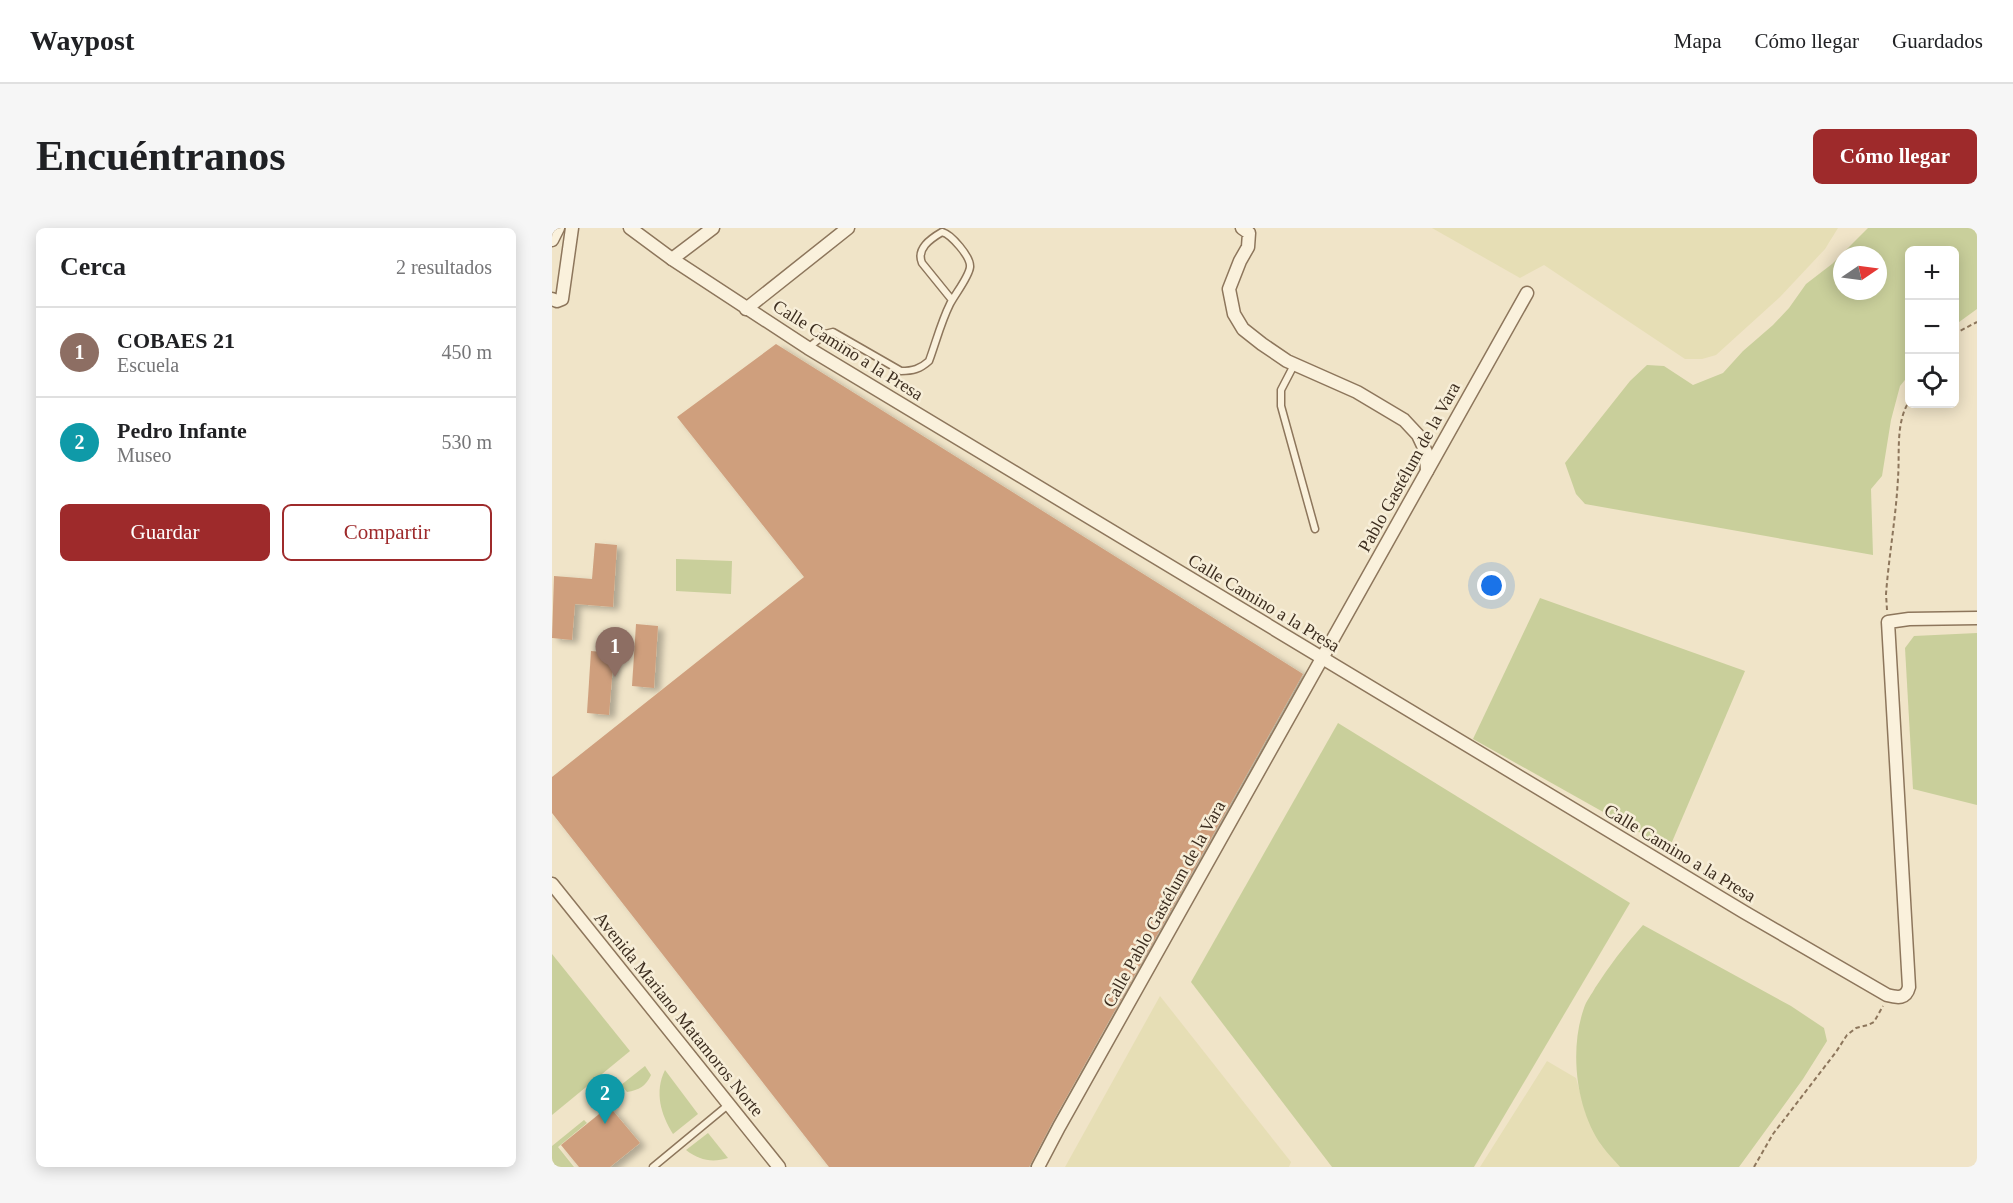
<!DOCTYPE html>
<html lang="es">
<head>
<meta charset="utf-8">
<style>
	:root { --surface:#fff; --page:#f6f6f6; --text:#202124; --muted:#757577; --line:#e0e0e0; --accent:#9e2a2b }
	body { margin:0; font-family:"Times New Roman",serif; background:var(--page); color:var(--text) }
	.controls { position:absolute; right:18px; top:18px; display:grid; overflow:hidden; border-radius:9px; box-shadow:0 3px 15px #0003 }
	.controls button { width:54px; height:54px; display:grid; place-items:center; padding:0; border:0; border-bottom:2px solid var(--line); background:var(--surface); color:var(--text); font:30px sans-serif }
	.compass { position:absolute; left:1281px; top:18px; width:54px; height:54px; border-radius:50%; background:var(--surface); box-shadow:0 3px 15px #0003; rotate:77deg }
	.you { position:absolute; left:940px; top:358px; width:21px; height:21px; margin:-15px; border:4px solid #fff; border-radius:50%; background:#1a73e8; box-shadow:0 0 0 9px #1a73e833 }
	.badge { display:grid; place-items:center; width:39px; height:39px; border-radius:50%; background:var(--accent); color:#fff; font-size:20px; font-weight:700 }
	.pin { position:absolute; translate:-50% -50px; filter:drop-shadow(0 2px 3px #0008) }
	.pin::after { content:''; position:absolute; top:32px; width:21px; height:18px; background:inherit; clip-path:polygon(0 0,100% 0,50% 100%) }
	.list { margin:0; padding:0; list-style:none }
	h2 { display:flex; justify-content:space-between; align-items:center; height:78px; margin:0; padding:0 24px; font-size:26px }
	h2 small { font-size:20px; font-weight:400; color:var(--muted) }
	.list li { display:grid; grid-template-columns:39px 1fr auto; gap:18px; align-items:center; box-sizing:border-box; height:90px; padding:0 24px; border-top:2px solid var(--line) }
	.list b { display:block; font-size:22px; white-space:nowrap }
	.list p { margin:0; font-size:20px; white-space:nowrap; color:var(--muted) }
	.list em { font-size:20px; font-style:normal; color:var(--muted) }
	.actions { display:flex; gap:12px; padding:18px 24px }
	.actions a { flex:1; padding:14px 0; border:2px solid var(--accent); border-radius:9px; text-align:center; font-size:21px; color:var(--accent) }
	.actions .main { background:var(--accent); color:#fff }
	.icon { flex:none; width:33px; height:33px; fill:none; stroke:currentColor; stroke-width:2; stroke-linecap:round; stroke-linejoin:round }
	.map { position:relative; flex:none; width:1425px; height:939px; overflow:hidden; border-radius:9px }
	header { display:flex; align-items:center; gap:36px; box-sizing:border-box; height:84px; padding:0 30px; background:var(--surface); border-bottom:2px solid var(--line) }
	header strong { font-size:28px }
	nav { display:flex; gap:33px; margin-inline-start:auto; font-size:21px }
	.intro { display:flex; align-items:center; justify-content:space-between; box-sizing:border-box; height:144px; padding:0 36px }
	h1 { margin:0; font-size:42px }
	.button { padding:15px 27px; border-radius:9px; background:var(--accent); color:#fff; font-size:21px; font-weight:700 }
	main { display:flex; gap:36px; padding:0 36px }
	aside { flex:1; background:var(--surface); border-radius:9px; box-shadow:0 3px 15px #0003 }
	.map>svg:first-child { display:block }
	.farmland { fill:#e6deb5 }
	.green { fill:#c9cf9b; fill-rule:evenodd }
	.building { fill:#cf9f7d; filter:url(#shadow) }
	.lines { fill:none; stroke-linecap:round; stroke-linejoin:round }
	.lane-casing { stroke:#8d765c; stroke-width:9 }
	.street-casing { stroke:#8d765c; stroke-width:15 }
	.path { stroke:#8d765c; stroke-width:2; stroke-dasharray:4.5 3; stroke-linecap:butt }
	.lane { stroke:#faf1dc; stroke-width:6 }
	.street { stroke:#faf1dc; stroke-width:12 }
	.labels { text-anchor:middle; stroke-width:5; stroke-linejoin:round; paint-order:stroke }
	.street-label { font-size:18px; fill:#3d2e20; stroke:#f7eed8 }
</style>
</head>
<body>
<header>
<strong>Waypost</strong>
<nav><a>Mapa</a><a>Cómo llegar</a><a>Guardados</a></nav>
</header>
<div class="intro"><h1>Encuéntranos</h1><a class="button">Cómo llegar</a></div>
<main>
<aside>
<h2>Cerca<small>2 resultados</small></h2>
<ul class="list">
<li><span class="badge" style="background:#8d6e63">1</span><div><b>COBAES 21</b><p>Escuela</p></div><em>450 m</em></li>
<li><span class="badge" style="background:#0f9aa8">2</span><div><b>Pedro Infante</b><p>Museo</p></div><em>530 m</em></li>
</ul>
<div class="actions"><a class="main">Guardar</a><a>Compartir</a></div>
</aside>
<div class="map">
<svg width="1425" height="939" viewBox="0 0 1425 939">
	<defs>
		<filter id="shadow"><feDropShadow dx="6" dy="3.5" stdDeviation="3" flood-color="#0004"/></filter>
	</defs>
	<rect width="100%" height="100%" fill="#f0e4c8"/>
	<!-- farmland -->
	<g class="farmland">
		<path d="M880,0h406l-13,21 -45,48 -64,58 -14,4h-17l-141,-94 -24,13z"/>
		<path d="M608,768l131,166 -2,5h-224z"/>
		<path d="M995,833l29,17 10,36 15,31 19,22h-140z"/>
	</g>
	<!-- green -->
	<g class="green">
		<path d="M1316,0h109v81l-22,16 -1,-75h-44l-1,125 -9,11 -9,34 -9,56 -11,13 2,66 -288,-51 -9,-10 -11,-31 65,-82 17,-16 17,1 29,19 30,-12 20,-22 30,-26 16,-17 17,-24 26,-20zM1290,27h36v36h-36z"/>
		<path d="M124,331l56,2 -1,33 -55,-3z"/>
		<path d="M988,370l205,73 -76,178 -196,-110z"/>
		<path d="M1425,405v172l-64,-16 -8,-141 9,-12z"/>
		<path d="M786,495l292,180 -156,264h-142l-141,-185z"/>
		<path d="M1091,697l148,81 33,22 3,13 -24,38 -64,88h-119c-6,-7 -13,-14 -18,-21 -26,-36 -33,-96 -18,-138 2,-7 8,-14 11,-20 14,-22 30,-43 48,-63z"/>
		<path d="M0,726l78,97 -78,64z"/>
		<path d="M93,838l6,9c-5,11 -12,15 -24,17l-6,-7z"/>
		<path d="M113,842l33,44 -25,20c-12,-19 -19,-42 -8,-64z"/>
		<path d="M32,892l3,3 -29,24 16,20h-22v-21z"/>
		<path d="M156,905l20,25c-16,5 -29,2 -42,-8z"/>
	</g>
	<!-- building -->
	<g class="building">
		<path d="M224,116l527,330 -251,449 -23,44h-200l-277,-354v-36l252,-200 -127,-160z"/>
		<path d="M43,315l22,2 -4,62 -38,-3 -3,36 -20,-2 2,-62 38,3z"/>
		<path d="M84,396l22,2 -4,62 -22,-2z"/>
		<path d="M39,423l23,2 -5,62 -22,-2z"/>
		<path d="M57,878l31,37 -30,24h-31l-18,-22z"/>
	</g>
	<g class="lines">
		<!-- lane casing -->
		<g class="lane-casing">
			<g id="lane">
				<path d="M256,120l17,-14 8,-2 68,39c12,0 19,-2 28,-10 7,-19 12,-39 21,-57 5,-10 19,-27 20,-37 1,-10 -19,-33 -28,-35 -12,7 -26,17 -20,31l30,37"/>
				<path d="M742,137l-13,25v16l34,123"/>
				<path d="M101,939l75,-62"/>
			</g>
		</g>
		<!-- street casing -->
		<g class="street-casing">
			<g id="street">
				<path d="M78,0l42,31 136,89 936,564 143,83c11,3 19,4 22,-8l-21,-365 21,-3 68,-1"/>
				<path d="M690,0l7,5 -1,14 -8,14 -11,28 5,25 9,15 19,15 25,17 70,31 47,28 14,15 8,17 1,19"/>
				<path d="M0,12l6,-12"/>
				<path d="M120,31l41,-31"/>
				<path d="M0,71l5,2 5,-2 10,-71"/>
				<path d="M194,81l102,-81"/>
				<path d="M0,656l227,283"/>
				<path d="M486,939l21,-40 468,-834"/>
			</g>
		</g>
		<!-- path -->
		<g class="path">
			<path d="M1402,106l23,-12"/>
			<path d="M1335,382l-1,-16c3,-39 10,-77 12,-116 2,-25 -3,-56 12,-78"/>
			<path d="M1202,939l19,-33 63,-82 11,-17 9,-7 12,-3 6,-3 9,-16"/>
		</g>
		<!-- lane -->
		<use href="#lane" class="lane"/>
		<!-- street -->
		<use href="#street" class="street"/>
	</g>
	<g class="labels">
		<!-- street labels -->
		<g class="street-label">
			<text transform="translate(296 122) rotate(32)" y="6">Calle Camino a la Presa</text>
			<text transform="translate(857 239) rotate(-61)" y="6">Pablo Gastélum de la Vara</text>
			<text transform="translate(712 375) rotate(31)" y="6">Calle Camino a la Presa</text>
			<text transform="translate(1128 625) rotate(31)" y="6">Calle Camino a la Presa</text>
			<text transform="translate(612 676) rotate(-61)" y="6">Calle Pablo Gastélum de la Vara</text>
			<text transform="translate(127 786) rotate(51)" y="6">Avenida Mariano Matamoros Norte</text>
		</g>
	</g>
</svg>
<div class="controls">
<button>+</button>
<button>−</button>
<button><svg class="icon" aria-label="locate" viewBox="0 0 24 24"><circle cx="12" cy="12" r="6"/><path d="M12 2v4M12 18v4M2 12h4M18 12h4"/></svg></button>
</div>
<svg class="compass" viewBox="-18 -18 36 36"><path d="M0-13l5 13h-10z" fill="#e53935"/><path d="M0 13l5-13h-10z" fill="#757577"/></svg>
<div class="you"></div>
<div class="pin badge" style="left:63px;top:449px;background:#8d6e63">1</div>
<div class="pin badge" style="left:53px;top:896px;background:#0f9aa8">2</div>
</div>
</main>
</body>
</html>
